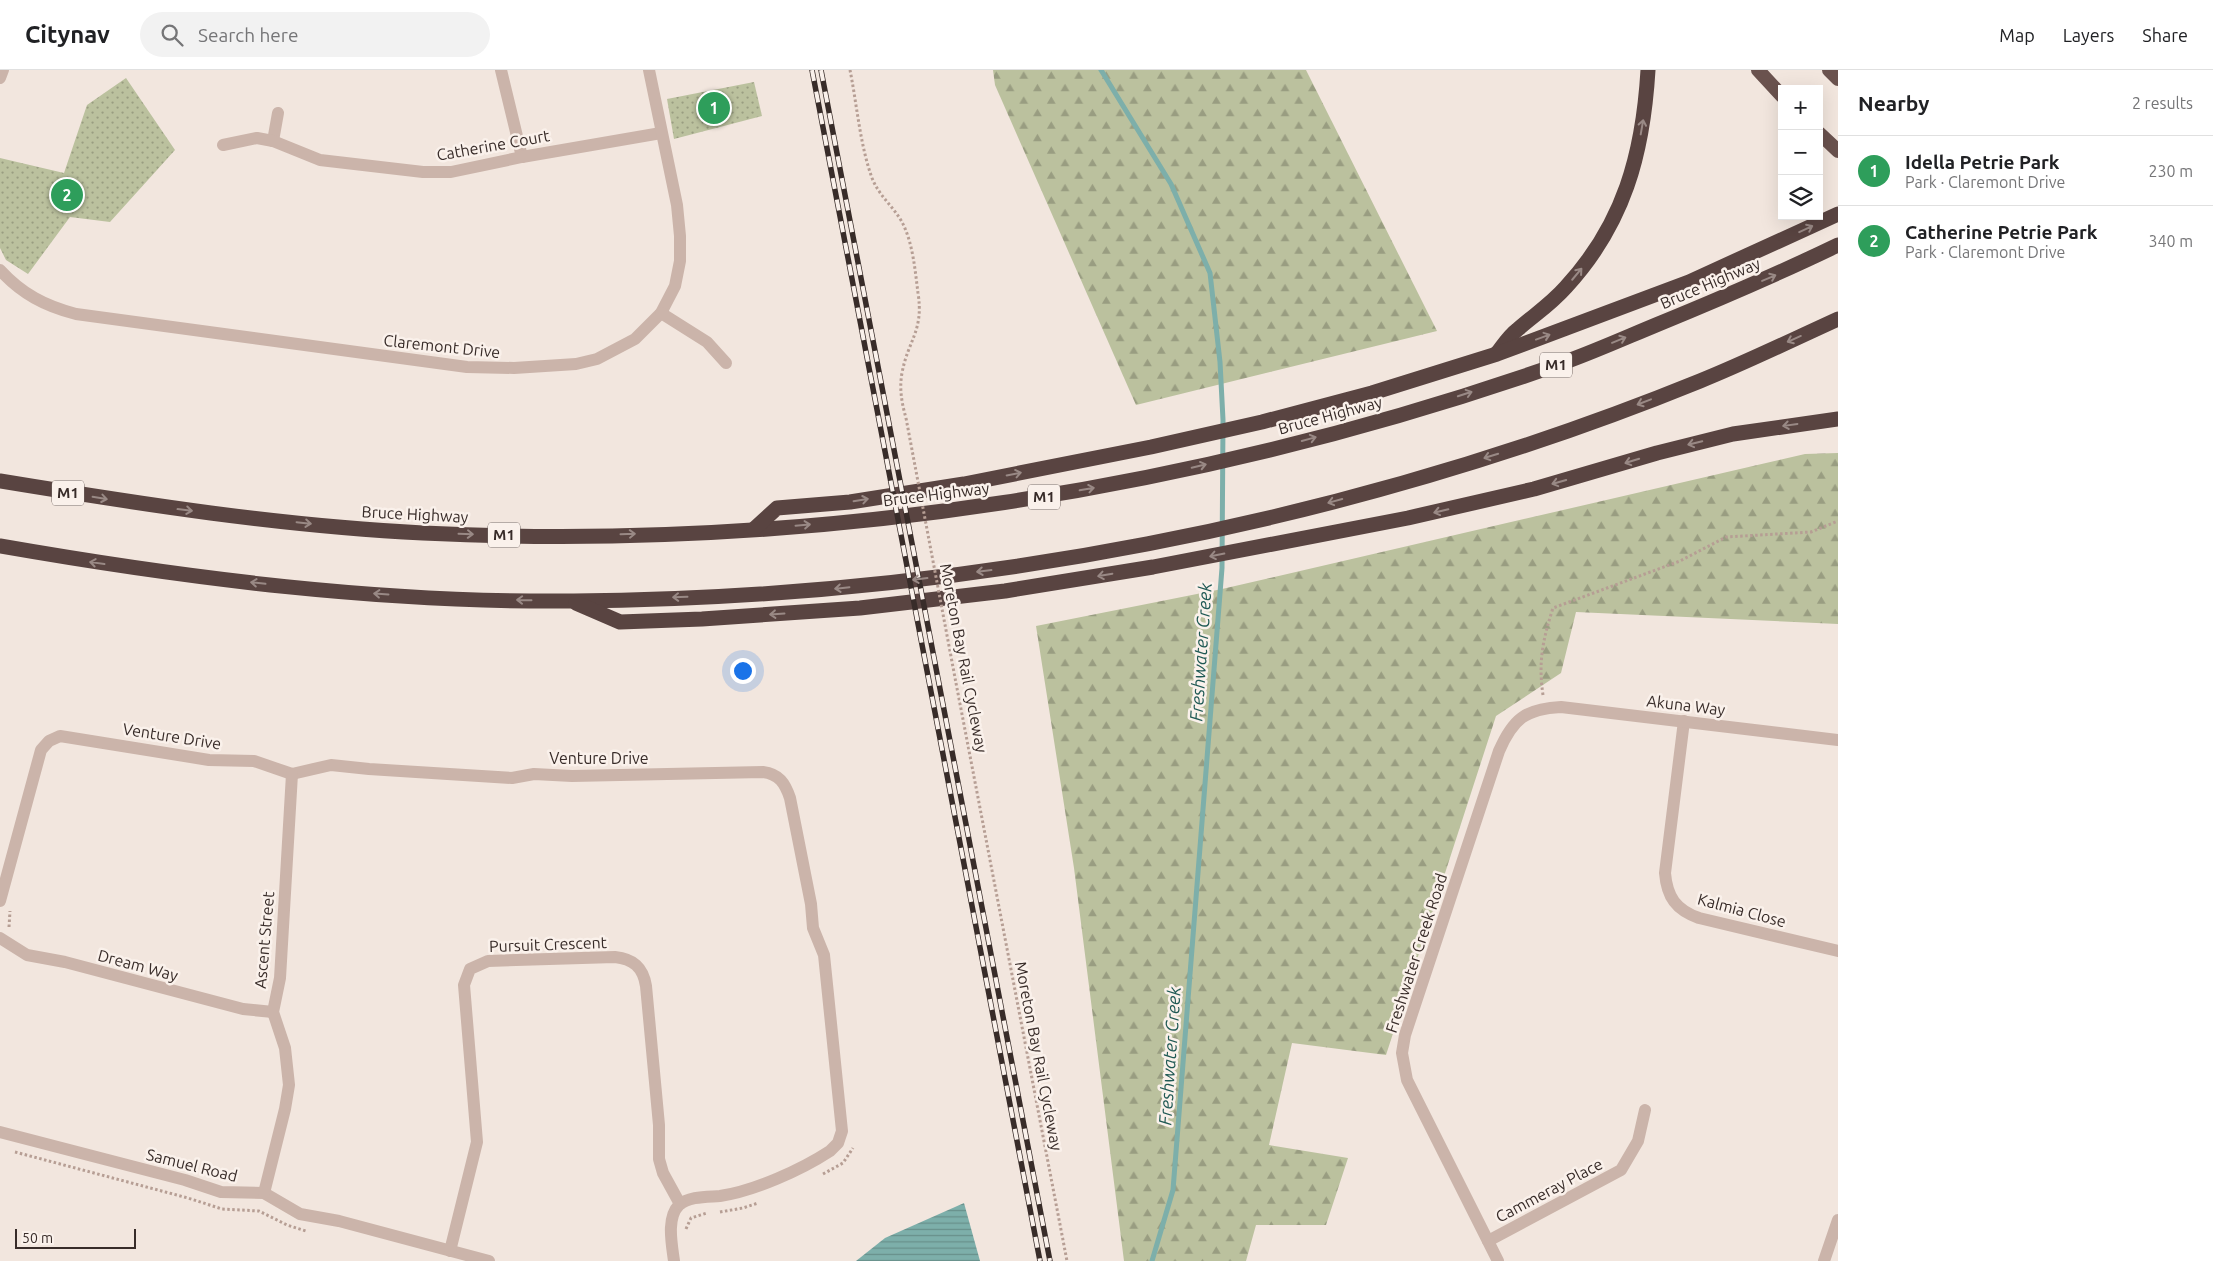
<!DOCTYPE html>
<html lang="en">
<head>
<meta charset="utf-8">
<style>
	:root { --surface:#fff; --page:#f2f2f2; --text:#202124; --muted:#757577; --line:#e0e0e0; --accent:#ea580c }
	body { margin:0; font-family:Ubuntu,sans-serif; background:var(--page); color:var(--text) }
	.controls { position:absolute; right:15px; top:15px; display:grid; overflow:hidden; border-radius:0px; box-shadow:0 5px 20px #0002 }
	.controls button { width:45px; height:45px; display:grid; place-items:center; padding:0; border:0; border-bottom:1px solid var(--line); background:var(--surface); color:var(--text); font:25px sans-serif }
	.scale { position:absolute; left:15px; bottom:12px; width:121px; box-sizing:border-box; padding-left:5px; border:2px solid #382c29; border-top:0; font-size:14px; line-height:18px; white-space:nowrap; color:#382c29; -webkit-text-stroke:4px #faf1eb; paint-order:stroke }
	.you { position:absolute; left:742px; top:600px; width:18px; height:18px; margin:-12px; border:4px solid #fff; border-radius:50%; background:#1a73e8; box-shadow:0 0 0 8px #1a73e833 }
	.badge { display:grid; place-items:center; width:32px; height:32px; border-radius:50%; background:var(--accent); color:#fff; font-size:16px; font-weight:700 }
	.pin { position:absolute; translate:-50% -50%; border:2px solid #fff; box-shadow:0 1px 5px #0006 }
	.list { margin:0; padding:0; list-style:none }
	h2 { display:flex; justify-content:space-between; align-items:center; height:65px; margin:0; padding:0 20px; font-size:21px }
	h2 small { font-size:16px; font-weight:400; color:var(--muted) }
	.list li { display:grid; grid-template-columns:32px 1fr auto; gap:15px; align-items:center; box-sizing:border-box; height:70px; padding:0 20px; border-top:1px solid var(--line) }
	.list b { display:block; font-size:19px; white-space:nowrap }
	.list p { margin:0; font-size:16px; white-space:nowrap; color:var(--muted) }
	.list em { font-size:16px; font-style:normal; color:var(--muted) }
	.icon { flex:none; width:28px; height:28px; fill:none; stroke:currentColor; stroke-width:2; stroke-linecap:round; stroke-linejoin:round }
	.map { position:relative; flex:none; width:1838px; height:1191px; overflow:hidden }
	header { display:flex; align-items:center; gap:30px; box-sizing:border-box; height:70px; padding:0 25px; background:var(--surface); border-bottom:1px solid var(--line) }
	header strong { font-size:24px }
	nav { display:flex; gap:28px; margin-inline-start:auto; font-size:18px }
	.search { width:350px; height:45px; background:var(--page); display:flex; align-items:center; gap:12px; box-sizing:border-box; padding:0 18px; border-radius:28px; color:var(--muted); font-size:19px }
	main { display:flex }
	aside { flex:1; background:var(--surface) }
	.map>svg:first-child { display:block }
	.forest { fill:url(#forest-firs) }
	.park { fill:url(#park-dots) }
	.water { fill:url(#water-rules) }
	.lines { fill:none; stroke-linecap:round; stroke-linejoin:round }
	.stream { stroke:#7dafaa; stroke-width:5 }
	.path { stroke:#b69e94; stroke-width:3; stroke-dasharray:2.5 2.5; stroke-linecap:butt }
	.minor { stroke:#cbb4aa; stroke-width:12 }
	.trunk { stroke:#6a524e; stroke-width:14 }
	.motorway { stroke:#594441; stroke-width:15 }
	.rail-casing { stroke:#382c29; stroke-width:5.5 }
	.rail { stroke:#faf1eb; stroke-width:4; stroke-dasharray:11; stroke-linecap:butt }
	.path-bridge { stroke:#b69e94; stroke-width:3; stroke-dasharray:2.5 2.5; stroke-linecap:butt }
	.oneway { stroke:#998985 }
	.labels { text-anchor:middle; stroke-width:5; stroke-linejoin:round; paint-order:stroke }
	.shield { fill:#faf1eb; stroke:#726763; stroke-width:1 }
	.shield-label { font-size:15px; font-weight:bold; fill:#382c29 }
	.street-label { font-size:16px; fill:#382c29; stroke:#faf1eb }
	.water-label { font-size:18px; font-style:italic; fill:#1f5954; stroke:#faf1eb }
</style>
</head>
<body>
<header>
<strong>Citynav</strong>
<div class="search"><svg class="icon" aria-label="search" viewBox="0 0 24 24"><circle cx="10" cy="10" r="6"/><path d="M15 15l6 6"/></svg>Search here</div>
<nav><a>Map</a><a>Layers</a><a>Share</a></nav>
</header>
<main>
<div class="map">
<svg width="1838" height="1191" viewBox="0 0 1838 1191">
	<defs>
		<pattern id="forest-firs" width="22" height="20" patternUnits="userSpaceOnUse" patternTransform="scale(1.25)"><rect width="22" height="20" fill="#bbc19e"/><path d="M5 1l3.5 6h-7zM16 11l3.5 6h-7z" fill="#999d81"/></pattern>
		<pattern id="park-dots" width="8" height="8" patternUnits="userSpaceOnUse" patternTransform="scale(1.25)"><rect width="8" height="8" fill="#bbc19e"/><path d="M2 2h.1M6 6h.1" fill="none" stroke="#999d81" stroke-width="1.8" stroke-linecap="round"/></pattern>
		<pattern id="water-rules" width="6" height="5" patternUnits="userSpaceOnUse" patternTransform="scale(1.25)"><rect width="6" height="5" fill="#7dafaa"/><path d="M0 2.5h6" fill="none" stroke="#678f8a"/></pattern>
	</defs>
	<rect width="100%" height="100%" fill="#f2e6de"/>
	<!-- forest -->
	<g class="forest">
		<path d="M993,0h313l131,261 -301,74 -141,-320z"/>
		<path d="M1838,383v171l-262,-12 -15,61 -65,43 -110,339 -94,-12 -23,102 79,13 -22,67h-70l-10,36h-122l-50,-393 -38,-242 186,-37 583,-135z"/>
	</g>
	<!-- park -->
	<g class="park">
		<path d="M126,8l49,72 -65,72 -40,-5 -42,57 -22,-14 -6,-12v-90l64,15 23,-68z"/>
		<path d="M754,12l8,34 -88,23 -7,-40z"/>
	</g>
	<!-- water -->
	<path class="water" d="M964,1133l16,58h-124l29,-23z"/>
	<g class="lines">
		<!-- stream -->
		<path class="stream" d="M1101,0l70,114 39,89 10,89 3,58 -1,148 -49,622 -21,71"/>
		<!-- path -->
		<g class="path">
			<path d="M850,0c7,35 10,75 22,108 7,18 21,28 30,44 11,21 13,48 16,71 6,38 -10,47 -16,80 -3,16 0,31 4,45"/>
			<path d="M956,613l111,578"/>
			<path d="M1543,625c-5,-33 0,-56 10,-87l127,-47 46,-24 85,-5 27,-11"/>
			<path d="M9,857l1,-16"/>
			<path d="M15,1082l173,46 34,11 37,2 28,14 19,6"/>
			<path d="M823,1104l20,-11 10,-15"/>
			<path d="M720,1142l23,-4 15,-5"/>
			<path d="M686,1159l5,-11 16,-5"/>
		</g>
		<!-- minor -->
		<g class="minor">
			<path d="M501,0l21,87"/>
			<path d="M0,8l3,-8"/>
			<path d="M273,71l5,-28"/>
			<path d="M223,75l34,-7 16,3 47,19 103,12h28l71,-15 139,-24"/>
			<path d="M0,200c22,24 45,36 76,44l391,53 47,1 62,-4 21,-5 38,-20 26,-26 14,-27 5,-25v-25l-3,-31 -28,-135"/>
			<path d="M661,243l46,29 19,21"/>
			<path d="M1684,651l-19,152c2,24 11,37 34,45l139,33"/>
			<path d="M0,831l41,-151 8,-9 11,-5 149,24 45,1 38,13 39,-9 38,4 143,9 22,-4 38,2 191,-4c16,2 22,11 27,26l21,106 2,24 11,27 18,176 -4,12 -8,8c-29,19 -76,40 -110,45 -12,1 -31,0 -41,9 -13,13 -7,40 -5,56"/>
			<path d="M0,868l27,17 38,7 178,47 30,3"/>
			<path d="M0,1062l185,48 36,12 43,1 36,21 39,7 150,40"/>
			<path d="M264,1123l21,-84 4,-24 -4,-37 -12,-36 7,-34 12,-204"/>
			<path d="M1488,1171l133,-71 17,-29 7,-31"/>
			<path d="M450,1181l27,-109 -13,-157 6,-16 18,-8 127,-4c18,2 28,10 31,29l13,139v34l4,14 17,31"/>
			<path d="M1498,1191l-91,-181 -5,-27 3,-18 94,-284c14,-32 26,-42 62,-44l277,33"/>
			<path d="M1824,1191l14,-41"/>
		</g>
		<!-- trunk -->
		<g class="trunk">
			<path d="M1758,0l24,26"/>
			<path d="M1829,0l9,9"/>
			<path d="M1819,63l19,18"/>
		</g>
		<!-- motorway -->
		<g class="motorway">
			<path d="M1497,283c6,-7 12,-17 20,-23 17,-15 33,-25 49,-43 58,-63 77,-133 82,-217"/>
			<path d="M0,411c140,23 281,45 423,52 387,19 781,-43 1145,-172 30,-11 59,-24 88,-36 61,-25 122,-51 182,-80"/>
			<path d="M754,459l23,-21 73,-6 114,-18 187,-37 111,-25 110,-29 125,-39 192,-72 149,-68"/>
			<path d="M0,476c189,33 382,57 574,55 382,-3 772,-76 1126,-220 47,-19 92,-41 138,-62"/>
			<path d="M576,533l44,19 82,-3 158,-11 145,-17 148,-24 255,-49 126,-29 123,-36 76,-19 105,-15"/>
		</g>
		<!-- rail casing -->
		<g class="rail-casing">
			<g id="rail">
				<path d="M812,0l228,1191"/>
				<path d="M821,0l229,1191"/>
			</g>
		</g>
		<!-- rail -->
		<use href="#rail" class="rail"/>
		<!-- path-bridge -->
		<path class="path-bridge" d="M906,348l50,265"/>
	</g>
	<!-- one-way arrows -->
	<defs><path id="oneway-shaft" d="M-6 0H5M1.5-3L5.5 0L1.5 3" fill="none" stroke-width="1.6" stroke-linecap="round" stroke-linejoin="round" transform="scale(1.25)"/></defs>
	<g class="oneway">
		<use href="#oneway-shaft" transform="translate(1642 57) rotate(-80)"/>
		<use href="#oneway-shaft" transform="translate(1806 159) rotate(-25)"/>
		<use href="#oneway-shaft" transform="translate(1577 204) rotate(-50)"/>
		<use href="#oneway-shaft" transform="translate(1769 208) rotate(-23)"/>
		<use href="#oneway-shaft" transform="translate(1543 267) rotate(-20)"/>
		<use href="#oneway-shaft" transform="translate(1794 269) rotate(156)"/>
		<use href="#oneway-shaft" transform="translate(1619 270) rotate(-22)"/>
		<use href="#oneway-shaft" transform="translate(1465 324) rotate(-18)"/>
		<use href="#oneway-shaft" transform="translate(1644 332) rotate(159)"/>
		<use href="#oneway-shaft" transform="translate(1790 355) rotate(172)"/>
		<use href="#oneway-shaft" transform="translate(1309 369) rotate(-15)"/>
		<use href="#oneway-shaft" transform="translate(1695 373) rotate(166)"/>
		<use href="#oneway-shaft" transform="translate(1491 386) rotate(163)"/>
		<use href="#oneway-shaft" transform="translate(1632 391) rotate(163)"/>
		<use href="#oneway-shaft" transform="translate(1199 396) rotate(-13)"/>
		<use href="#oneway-shaft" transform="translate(1014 404) rotate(-11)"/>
		<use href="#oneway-shaft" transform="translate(1559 412) rotate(164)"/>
		<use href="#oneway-shaft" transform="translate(1087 419) rotate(-10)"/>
		<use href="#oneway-shaft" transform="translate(100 428) rotate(9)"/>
		<use href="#oneway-shaft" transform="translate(861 430) rotate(-9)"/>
		<use href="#oneway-shaft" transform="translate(1335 431) rotate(165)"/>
		<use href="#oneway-shaft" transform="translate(185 440) rotate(7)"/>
		<use href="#oneway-shaft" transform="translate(1441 441) rotate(167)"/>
		<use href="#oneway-shaft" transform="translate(304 453) rotate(6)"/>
		<use href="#oneway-shaft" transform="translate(803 455) rotate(-5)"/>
		<use href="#oneway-shaft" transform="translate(466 464) rotate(2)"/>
		<use href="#oneway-shaft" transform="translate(628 464) rotate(-2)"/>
		<use href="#oneway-shaft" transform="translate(1217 485) rotate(169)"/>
		<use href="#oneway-shaft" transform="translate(97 493) rotate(-172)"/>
		<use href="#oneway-shaft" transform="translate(984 501) rotate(173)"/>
		<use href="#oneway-shaft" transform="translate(1105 505) rotate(170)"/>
		<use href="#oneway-shaft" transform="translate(920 509) rotate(173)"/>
		<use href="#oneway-shaft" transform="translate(258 513) rotate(-174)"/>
		<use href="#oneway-shaft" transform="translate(842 518) rotate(174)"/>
		<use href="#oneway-shaft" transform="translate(381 524) rotate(-176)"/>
		<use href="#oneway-shaft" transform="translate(680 527) rotate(178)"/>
		<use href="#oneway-shaft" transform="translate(524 530) rotate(-179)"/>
		<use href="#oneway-shaft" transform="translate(777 544) rotate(176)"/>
	</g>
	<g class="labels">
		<!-- shield labels -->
		<g class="shield">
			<rect x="1540" y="282.5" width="32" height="25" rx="4"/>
			<rect x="52" y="410.5" width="32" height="25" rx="4"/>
			<rect x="1028" y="414.5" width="32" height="25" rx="4"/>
			<rect x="488" y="452.5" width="32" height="25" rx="4"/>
		</g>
		<g class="shield-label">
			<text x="1556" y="300">M1</text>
			<text x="68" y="428">M1</text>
			<text x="1044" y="432">M1</text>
			<text x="504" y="470">M1</text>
		</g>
		<!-- street labels -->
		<g class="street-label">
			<text transform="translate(493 75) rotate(-10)" y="6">Catherine Court</text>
			<text transform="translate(1710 213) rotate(-23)" y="6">Bruce Highway</text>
			<text transform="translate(442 276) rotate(6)" y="6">Claremont Drive</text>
			<text transform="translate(1330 345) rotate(-15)" y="6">Bruce Highway</text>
			<text transform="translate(936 424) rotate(-7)" y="6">Bruce Highway</text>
			<text transform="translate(415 444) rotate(3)" y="6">Bruce Highway</text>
			<text transform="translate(964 588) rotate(79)" y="6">Moreton Bay Rail Cycleway</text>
			<text transform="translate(1686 635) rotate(7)" y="6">Akuna Way</text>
			<text transform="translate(172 666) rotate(9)" y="6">Venture Drive</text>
			<text x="599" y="694">Venture Drive</text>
			<text transform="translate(1742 840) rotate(15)" y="6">Kalmia Close</text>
			<text transform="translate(264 870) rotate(-85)" y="6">Ascent Street</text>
			<text transform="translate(548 874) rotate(-2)" y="6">Pursuit Crescent</text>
			<text transform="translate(1416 883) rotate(-72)" y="6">Freshwater Creek Road</text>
			<text transform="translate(138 895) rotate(15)" y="6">Dream Way</text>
			<text transform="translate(1039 986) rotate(79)" y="6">Moreton Bay Rail Cycleway</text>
			<text transform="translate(192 1095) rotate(14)" y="6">Samuel Road</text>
			<text transform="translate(1549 1120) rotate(-28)" y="6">Cammeray Place</text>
		</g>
		<!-- water labels -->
		<g class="water-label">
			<text transform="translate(1201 582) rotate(-86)" y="6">Freshwater Creek</text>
			<text transform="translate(1170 986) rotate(-86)" y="6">Freshwater Creek</text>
		</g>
	</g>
</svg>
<div class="controls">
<button>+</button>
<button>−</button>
<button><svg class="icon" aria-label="layers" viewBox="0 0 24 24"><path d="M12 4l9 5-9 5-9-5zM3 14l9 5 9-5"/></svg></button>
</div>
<div class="scale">50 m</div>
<div class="you"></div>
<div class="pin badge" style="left:714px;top:38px;background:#2e9e5b">1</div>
<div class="pin badge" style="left:67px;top:125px;background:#2e9e5b">2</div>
</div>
<aside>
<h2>Nearby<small>2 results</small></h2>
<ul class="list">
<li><span class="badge" style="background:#2e9e5b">1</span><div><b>Idella Petrie Park</b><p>Park · Claremont Drive</p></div><em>230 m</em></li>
<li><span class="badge" style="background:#2e9e5b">2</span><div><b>Catherine Petrie Park</b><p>Park · Claremont Drive</p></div><em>340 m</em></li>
</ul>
</aside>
</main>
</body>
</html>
